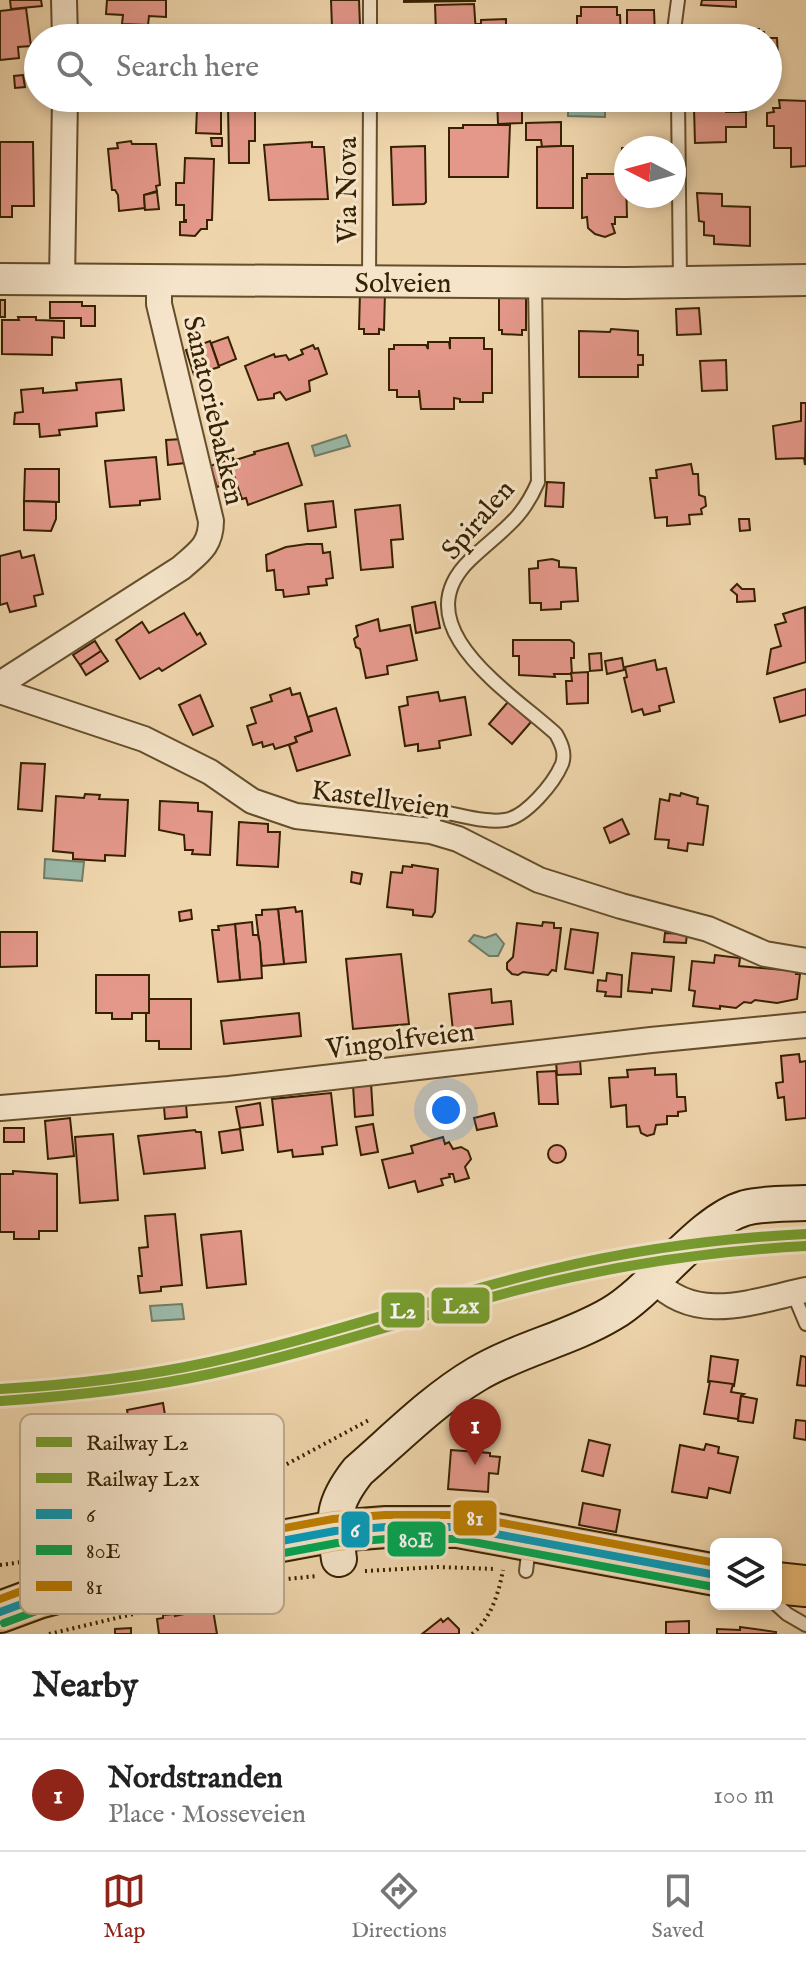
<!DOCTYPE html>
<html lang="en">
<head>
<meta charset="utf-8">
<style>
	:root { --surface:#fff; --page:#f6f6f6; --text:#222; --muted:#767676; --line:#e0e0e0; --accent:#8f2418 }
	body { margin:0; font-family:"IM FELL English",serif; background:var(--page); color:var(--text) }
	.controls { position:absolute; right:24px; bottom:24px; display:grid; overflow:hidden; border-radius:12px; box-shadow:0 4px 12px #0003 }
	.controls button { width:72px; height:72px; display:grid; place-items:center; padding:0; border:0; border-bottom:2px solid var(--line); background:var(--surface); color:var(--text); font:40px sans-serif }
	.compass { position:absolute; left:614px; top:136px; width:72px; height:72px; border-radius:50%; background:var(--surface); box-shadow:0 4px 12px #0003; rotate:276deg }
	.you { position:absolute; left:446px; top:1110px; width:28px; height:28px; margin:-20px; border:6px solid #fff; border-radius:50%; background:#1a73e8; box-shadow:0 0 0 12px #1a73e833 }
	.badge { display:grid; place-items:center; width:52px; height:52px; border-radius:50%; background:var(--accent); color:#fff; font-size:26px; font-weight:700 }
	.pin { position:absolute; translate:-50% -66px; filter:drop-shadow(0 2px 4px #0008) }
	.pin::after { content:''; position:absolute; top:42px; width:28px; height:24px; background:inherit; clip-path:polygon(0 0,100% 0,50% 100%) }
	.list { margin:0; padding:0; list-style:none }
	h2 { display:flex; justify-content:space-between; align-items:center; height:104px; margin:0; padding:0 32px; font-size:34px }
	h2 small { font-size:26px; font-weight:400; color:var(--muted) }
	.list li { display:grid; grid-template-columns:52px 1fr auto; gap:24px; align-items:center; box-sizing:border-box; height:112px; padding:0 32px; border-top:2px solid var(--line) }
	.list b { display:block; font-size:30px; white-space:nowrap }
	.list p { margin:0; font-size:26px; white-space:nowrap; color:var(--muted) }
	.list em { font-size:26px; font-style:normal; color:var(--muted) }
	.icon { flex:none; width:44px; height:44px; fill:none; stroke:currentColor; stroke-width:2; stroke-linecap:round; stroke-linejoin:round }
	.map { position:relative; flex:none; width:806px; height:1634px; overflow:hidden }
	.search { position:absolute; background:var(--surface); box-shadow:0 4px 12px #0003; left:24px; right:24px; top:24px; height:88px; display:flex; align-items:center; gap:20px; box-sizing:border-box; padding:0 28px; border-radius:44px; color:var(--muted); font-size:30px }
	.sheet { height:216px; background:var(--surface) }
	nav { display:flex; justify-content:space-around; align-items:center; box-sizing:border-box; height:112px; border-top:2px solid var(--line); background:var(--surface); font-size:22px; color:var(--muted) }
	nav a { display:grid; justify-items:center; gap:4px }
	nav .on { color:var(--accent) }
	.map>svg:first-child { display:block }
	.water { fill:#9ab9a8; stroke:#727c65; stroke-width:2 }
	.building { fill:#e4988a; stroke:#362100; stroke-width:2 }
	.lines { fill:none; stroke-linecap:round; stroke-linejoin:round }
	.service-casing { stroke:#644e2b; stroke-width:16 }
	.minor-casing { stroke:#644e2b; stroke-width:28 }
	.tertiary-casing { stroke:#644e2b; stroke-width:34 }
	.secondary-casing { stroke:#362100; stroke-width:38 }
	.trunk-casing { stroke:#362100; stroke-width:44 }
	.path { stroke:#362100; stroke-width:4; stroke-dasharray:2 4; stroke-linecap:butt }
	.service { stroke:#f5e4c9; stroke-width:12 }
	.minor { stroke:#f5e4c9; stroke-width:24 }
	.tertiary { stroke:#f5e4c9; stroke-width:30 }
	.secondary { stroke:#f5e4c9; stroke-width:34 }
	.trunk { stroke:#e8ba76; stroke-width:40 }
	.bus-1-casing { stroke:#f5e4c9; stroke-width:14 }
	.bus-2-casing { stroke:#f5e4c9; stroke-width:14 }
	.bus-3-casing { stroke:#f5e4c9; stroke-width:14 }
	.bus-1 { stroke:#059bb9; stroke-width:8 }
	.bus-2 { stroke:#00a651; stroke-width:8 }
	.bus-3 { stroke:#bd7e00; stroke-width:8 }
	.rail-1-casing { stroke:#f5e4c9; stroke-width:16 }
	.rail-2-casing { stroke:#f5e4c9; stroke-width:16 }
	.rail-1 { stroke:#779d2f; stroke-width:10 }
	.rail-2 { stroke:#779d2f; stroke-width:10 }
	.labels { text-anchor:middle; stroke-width:6; stroke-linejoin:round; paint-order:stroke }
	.street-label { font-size:28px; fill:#362100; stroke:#f5e4c9 }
	.key { fill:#f5e4c9; stroke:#bcaa8d; stroke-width:2 }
	.key-label { font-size:22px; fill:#362100 }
	.line-badge { stroke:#f5e4c9; stroke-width:3 }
	.badge-label { font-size:22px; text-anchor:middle; font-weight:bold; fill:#fff }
</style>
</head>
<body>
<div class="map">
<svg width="806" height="1634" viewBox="0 0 806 1634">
	<rect width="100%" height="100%" fill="#efd5ac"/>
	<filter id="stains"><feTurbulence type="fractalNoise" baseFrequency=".0025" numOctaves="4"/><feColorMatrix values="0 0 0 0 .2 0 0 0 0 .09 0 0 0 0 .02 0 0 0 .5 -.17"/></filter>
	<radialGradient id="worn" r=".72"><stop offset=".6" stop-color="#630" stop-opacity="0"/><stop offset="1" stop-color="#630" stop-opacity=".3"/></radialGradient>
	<!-- water -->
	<g class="water">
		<path d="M568,98h37v19l-37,-1z"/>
		<path d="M346,435l4,11 -35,10 -3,-10z"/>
		<path d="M45,859l39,3 -2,19 -38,-3z"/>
		<path d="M496,934l8,10 -6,12h-9l-20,-15 5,-6 11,3z"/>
		<path d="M182,1304l2,15 -32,2 -2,-15z"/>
	</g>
	<!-- building -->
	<g class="building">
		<path d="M10,0h31l1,6 -31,3z"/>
		<path d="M107,0h59v17l-17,-1 -1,9 -26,-1 1,-9 -17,-1z"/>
		<path d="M331,0h28l1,26 -28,1z"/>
		<path d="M404,0h71v1l-71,1z"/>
		<path d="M702,0h34v7l-35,-2z"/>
		<path d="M474,4l2,29h-40l-1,-28z"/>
		<path d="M581,7h36v8h3l1,23h-44v-22h4z"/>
		<path d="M26,8l5,38 -13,1 1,11 -19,2v-49z"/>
		<path d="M627,10h27l1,25 -28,1z"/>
		<path d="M506,19v19h-30v-14h5v-4z"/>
		<path d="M745,29h14v3h5l1,6h-42v-4l22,-1z"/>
		<path d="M768,38h9l1,21h-6v8h-4z"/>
		<path d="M23,75l2,12 -10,1 -1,-12z"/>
		<rect x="616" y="98" width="36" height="10"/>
		<path d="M497,99h25v24l-24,1z"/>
		<path d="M779,100l27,1v65l-15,1v-19h-17v-22h-7v-13l7,-1 -1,-4h7z"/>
		<path d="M228,106h27v35h-6v22h-20z"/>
		<path d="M726,107v5h20v15h-20v15l-31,1 -1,-35z"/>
		<path d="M197,108l24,1v25l-25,-1z"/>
		<path d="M561,122v24l-19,1 -1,-7h-15v-17z"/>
		<path d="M463,125h47l-2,52h-59v-49h14z"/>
		<path d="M211,138h11v8h-10z"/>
		<path d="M131,141l1,3h24l4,41 -4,1 1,5 -13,4 1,13 -26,3 -1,-16 -3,-5h-3l-4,-41 10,-1 -1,-5z"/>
		<path d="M0,142h33l1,64h-22v11h-12z"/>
		<path d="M312,142v5h12l4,52 -59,1 -5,-55z"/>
		<path d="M425,146l1,56 -2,2 -31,1 -2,-58z"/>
		<path d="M561,146h12v62h-36v-61z"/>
		<path d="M622,148h4v21h-5z"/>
		<path d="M185,158l29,1 -2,61h-5v9h-6l-6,7 -15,-1v-13h6v-2h-2v-15h-8v-22h8z"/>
		<path d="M587,174h36v3h3l1,40h-12v7h-3l3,9 -10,4 -10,-3 -7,-6 -1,-11 -5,1v-40h5z"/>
		<path d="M157,192l2,17 -14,1 -1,-15z"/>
		<path d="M697,193l25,1v12l28,1v39l-36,-2v-8l-10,-1v-13l-5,-1z"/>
		<path d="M360,292h25l-1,38 -5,-1v5h-15v-5h-5z"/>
		<path d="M499,292h27v38h-4v5l-20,-1v-4h-3z"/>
		<rect x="0" y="300" width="5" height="17"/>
		<path d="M50,302h32v4h13v20h-14v-8h-31z"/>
		<path d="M699,308l2,26 -24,1 -1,-26z"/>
		<path d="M18,317h18v3l28,1v17l-12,-1v18l-50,-1v-34h17z"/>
		<path d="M611,329l27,2v24h5v10h-5v12h-59v-46l31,1z"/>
		<path d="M228,337l8,22 -17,7 -8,-23z"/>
		<path d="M450,338h34v11h8v44h-9v9h-23v-3l-6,-1v11h-33l-2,-19v7h-22v-7h-8v-41h5v-4h32l2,4v-7h21l1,7z"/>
		<path d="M210,341l9,26 -25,8 -8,-25z"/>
		<path d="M313,345l2,4 3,-1 9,26 -18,7 1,10 -24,9 -6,-8 -6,2v4l-16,2 -13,-34 29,-12 1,3 11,-2 3,5 14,-6 -2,-4z"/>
		<path d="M726,360l1,30 -25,1 -2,-30z"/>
		<path d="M121,379l3,31 -28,3 1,13 -38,4 1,5 -20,2 -1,-13h-25l1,-11 8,-1 -2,-22 22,-2v5l34,-3 -1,-7z"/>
		<path d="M801,403h5l-1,62 -1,-7 -28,1 -3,-33 28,-5z"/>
		<path d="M183,439l2,24 -17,2 -2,-25z"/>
		<path d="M288,443l14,42 -54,20 -2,-7 -4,1 -13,-37 26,-8 -1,-2z"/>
		<path d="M156,457l4,42 -20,2v4l-30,2 -5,-46z"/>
		<path d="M233,458l1,2 -5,2 7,19 -19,6 -7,-21z"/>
		<path d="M691,464l2,10h5l1,21 6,2 1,9 -5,3 1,5 -13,1 1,9 -23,2v-9l-12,1 -5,-40h7l-1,-8z"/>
		<path d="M25,469h34v33l-35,-1z"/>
		<path d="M547,482l17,1 -1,24 -18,-1z"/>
		<path d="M24,501l32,1v17l-5,12 -27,-1z"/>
		<path d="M333,501l3,26 -28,4 -3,-27z"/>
		<path d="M400,505l3,34 -12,1 2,27 -32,3 -6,-60z"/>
		<path d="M739,519h10l1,11 -10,1z"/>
		<path d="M307,544h15l1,9 7,-1 3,26 -7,1 1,6 -19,2 1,7 -25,3 -1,-7h-7l-2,-20 -7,1 -1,-16 20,-8z"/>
		<path d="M20,551l2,7 12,-3 9,39 -9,2 2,10 -26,6 -3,-9 -7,2v-49z"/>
		<path d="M552,559l7,2v6l17,1 2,33 -17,1v7l-20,1v-7h-11l-1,-34 9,-1v-7z"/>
		<path d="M737,584l5,5h12l1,12 -18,1v-7l-6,-5z"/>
		<path d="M435,602l5,26 -24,5 -4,-26z"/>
		<path d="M805,607l1,55 -39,12 4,-25 10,-3 -6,-21 11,-3 -3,-8z"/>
		<path d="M184,613l13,22 3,-2 6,11 -44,27 -3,-3 -19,11 -24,-39 26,-18 7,11z"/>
		<path d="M378,619l2,12 30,-6 7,35 -30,6 1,8 -22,4 -6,-29 -4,-2 -2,-8 4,-3 -2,-10z"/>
		<path d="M513,640h57l4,3v15h-3l1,16h-18l1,3 -36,-2v-19h-6z"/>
		<path d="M95,641l6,10 -21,14 -7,-10z"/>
		<path d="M101,651l7,10 -22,14 -6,-10z"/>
		<path d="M601,653l1,17 -12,1 -1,-17z"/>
		<path d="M622,658l2,12 -17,4 -2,-13z"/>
		<path d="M655,660l2,10 9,-2 8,34 -15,4 1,5 -16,4 -2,-6 -10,3 -8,-34 3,-1 -2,-10z"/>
		<path d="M588,672v31l-21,1 -1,-23h6l-1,-8z"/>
		<path d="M290,688l2,7 8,-2 12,38 -17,6 2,5 -22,7 -2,-5 -10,3 -1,-5 -9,3 -6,-19 9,-3 -5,-15 21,-7 -2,-6z"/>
		<path d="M806,689v26l-26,7 -6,-24z"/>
		<path d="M438,692l2,9 25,-4 6,38 -32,6 1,7 -22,3v-7l-13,2 -6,-39 9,-2 -1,-8z"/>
		<path d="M200,695l13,31 -20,9 -14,-30z"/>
		<path d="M508,702l23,20 -19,22 -23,-20z"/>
		<path d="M336,708l14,47 -53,16 -8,-26 8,-3 -2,-5 17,-6 -4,-14z"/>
		<path d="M21,763l24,1 -3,47 -24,-2z"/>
		<path d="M681,793l17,5 -1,6 11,2 -5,39 -15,-2 -1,8 -19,-3 1,-8 -14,-1 5,-40 9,2 1,-7 10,2z"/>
		<path d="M85,794l15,1 -1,4 29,1 -3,56 -20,-1v6l-32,-2v-6l-20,-2 3,-55 28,2z"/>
		<path d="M160,801l38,2v8l14,1 -2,43 -18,-1 1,-4h-8l-1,-15 -25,-5z"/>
		<path d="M622,819l7,15 -19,9 -6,-15z"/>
		<path d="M239,822l29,2v8h12l-2,35 -41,-2z"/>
		<path d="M412,865l26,4 -3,43 -3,5 -19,-2v-5l-26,-3 4,-35 11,1 1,-7 9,1z"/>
		<path d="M352,872l10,2 -2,10 -9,-2z"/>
		<path d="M295,907l1,5 6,-1 4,51 -22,2 -6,-55z"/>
		<path d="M278,909l6,55 -22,2 -6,-51h6v-5z"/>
		<path d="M191,910l1,9 -12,2 -1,-9z"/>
		<path d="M252,922l1,13h5l2,8 2,35 -22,2 -5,-56z"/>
		<path d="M543,922l11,1v5h7l-5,43 -4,-1 -4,5 -25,-3 -5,3 -6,-1 -5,-5v-6l6,-6 4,-34 25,3z"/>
		<path d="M235,924l5,56 -22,2 -6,-52h7l-1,-4z"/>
		<path d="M571,929l27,4 -5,40 -28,-4z"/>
		<path d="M0,932h37v34l-37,1z"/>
		<path d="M665,933l22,1 -1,9 -22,-1z"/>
		<path d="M632,953l42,4 -3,34 -19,-2v4l-24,-2z"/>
		<path d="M401,954l8,70 -56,5 -7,-70z"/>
		<path d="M715,955l25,3 -1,8 57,5v3h4l-3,25 -20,4 -22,-3 -4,3 -7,-1 -8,6 -16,-2v3l-27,-3 2,-15 -6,-1 3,-29 22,2z"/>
		<path d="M607,973l15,2 -1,22 -16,-1 1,-4 -9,-1 1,-11 8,1z"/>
		<path d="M96,975h53v38h-17v6h-20v-6h-16z"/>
		<path d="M491,989l1,14 19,-2 2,23 -60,7 -4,-37z"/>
		<path d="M149,999h42v50h-32v-8h-13v-28h3z"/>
		<path d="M299,1013l2,23 -77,8 -3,-23z"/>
		<path d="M799,1054l1,8 6,-1v57l-20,2 -2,-23 -6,1 -2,-15 7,-1 -2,-26z"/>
		<path d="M580,1060l1,14 -24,1 -1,-14z"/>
		<path d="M655,1068v7l21,-1 1,23h8l1,14 -8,1v4h-11v8l-11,1 -2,9 -7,2 -6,-3 -2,-7 -12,1 -1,-22 -15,2 -2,-29 19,-1 -1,-7z"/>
		<path d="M556,1071l2,33h-19l-2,-32z"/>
		<path d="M371,1083l2,32 -18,2 -2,-32z"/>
		<path d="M331,1093l6,52 -15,2 1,7 -30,3 -1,-7 -14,2 -6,-53z"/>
		<path d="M260,1103l3,22 -23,3 -4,-21z"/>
		<path d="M186,1104l1,13 -22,2 -1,-12z"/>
		<path d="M494,1113l3,13 -20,4 -3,-12z"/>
		<path d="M70,1118l4,38 -26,3 -3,-38z"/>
		<path d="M373,1124l5,28 -17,3 -5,-28z"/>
		<rect x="4" y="1128" width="20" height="14"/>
		<path d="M240,1129l3,21 -21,3 -3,-21z"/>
		<path d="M195,1130l1,2h5l4,36 -61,6 -6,-38z"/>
		<path d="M113,1134l5,66 -38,3 -5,-66z"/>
		<path d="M443,1137l2,7 4,-2 4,7 8,-2 7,4 3,8 -6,8 4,11 -14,4 -2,-8h-4l1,3 -9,2 2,6 -25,7 -3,-11 -26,7 -7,-28 31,-7 -2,-7z"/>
		<circle cx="557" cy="1154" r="9"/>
		<path d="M13,1171l44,3v57h-18v8h-25v-7h-14v-58h13z"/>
		<path d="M175,1214l7,71 -21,2v4l-21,2 -2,-17h4l-3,-28 9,-1 -3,-31z"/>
		<path d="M241,1231l5,53 -39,4 -6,-53z"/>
		<path d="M711,1356l27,4 -4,26 -26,-4z"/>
		<path d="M801,1356l5,1v29l-9,-1z"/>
		<path d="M710,1381l23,3 -2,8 13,2 -3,2 -3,23 -34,-5z"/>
		<path d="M741,1396l16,3 -4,24 -15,-2z"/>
		<path d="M163,1403l2,12 -36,6 -2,-11z"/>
		<path d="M796,1420l10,1v19l-12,-2z"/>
		<path d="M589,1440l21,5 -7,31 -21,-5z"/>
		<path d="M706,1444l13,3 -1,6 20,4 -8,36 -21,-5 -2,10 -35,-6 8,-47 24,5z"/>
		<path d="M451,1450l39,3v3l10,1 -2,17 -9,-1 -1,19 -40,-3z"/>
		<path d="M583,1503l37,7 -4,22 -37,-7z"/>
		<path d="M207,1609v2l6,-1 4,24h-58l-2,-15 6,-1v-3l12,-1v2z"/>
		<path d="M448,1618l11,11v5h-37l19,-15 2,3z"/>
		<path d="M689,1621v13h-23v-12z"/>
		<path d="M740,1627l36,5v2h-59v-5l23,1z"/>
		<path d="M131,1628v6h-16v-5z"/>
	</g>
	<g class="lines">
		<!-- service casing -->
		<g class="service-casing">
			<g id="service">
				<path d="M370,38v-38"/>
				<path d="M673,38l5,-38"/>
				<path d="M678,98l2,183"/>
				<path d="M369,282l1,-184"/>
				<path d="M431,831l4,-15 7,-4c20,3 43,11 63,8 21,-3 49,-37 57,-56 4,-11 -1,-21 -6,-30 -43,-40 -155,-107 -86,-174 30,-29 51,-38 68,-78l-3,-198"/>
				<path d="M793,1293l13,31"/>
				<path d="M526,1571l3,-25"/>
				<path d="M776,1604l11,10 19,11"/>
			</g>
		</g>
		<!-- minor casing -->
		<g class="minor-casing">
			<g id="minor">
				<path d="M64,0l1,38"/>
				<path d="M62,280l3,-182"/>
				<path d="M0,684l181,-116c17,-15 30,-22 30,-47l-52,-217v-26"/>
				<path d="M0,691l144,48 66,33 42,29 44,15 135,15 27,8 81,41 82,26 87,23 57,25 41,7"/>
				<path d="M0,1108l229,-19 422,-49 155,-15"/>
				<path d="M654,1280c42,45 100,21 152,10"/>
			</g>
		</g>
		<!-- tertiary casing -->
		<g class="tertiary-casing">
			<path id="tertiary" d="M0,279l626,4 180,-3"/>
		</g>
		<!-- secondary casing -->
		<g class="secondary-casing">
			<path id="secondary" d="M339,1559c-6,-41 -7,-55 19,-88 38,-33 75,-71 119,-97 42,-25 92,-35 134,-60 43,-25 89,-93 134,-106 19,-5 41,-4 61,-5"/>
		</g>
		<!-- trunk casing -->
		<g class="trunk-casing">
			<g id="trunk">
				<path d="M776,1583l30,3"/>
				<path d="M0,1612l38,-14 158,-41 139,-26 51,-4h72l258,48"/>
			</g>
		</g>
		<!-- path -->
		<g class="path">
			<path d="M0,1565l52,-7 49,-15 100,-48 73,-24 95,-51"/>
			<path d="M365,1571l73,-4 58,2"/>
			<path d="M49,1634l228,-54 40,-4"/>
			<path d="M472,1634c19,-15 27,-42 31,-64"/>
		</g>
		<!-- service -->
		<use href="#service" class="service"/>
		<!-- minor -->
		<use href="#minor" class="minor"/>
		<!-- tertiary -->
		<use href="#tertiary" class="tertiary"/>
		<!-- secondary -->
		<use href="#secondary" class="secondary"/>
		<!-- trunk -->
		<use href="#trunk" class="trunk"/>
		<!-- bus-1 casing -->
		<g class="bus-1-casing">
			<path id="bus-1" d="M0,1612l38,-14 158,-41 139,-26 51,-4h72l258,48"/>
		</g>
		<!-- bus-2 casing -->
		<g class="bus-2-casing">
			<path id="bus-2" d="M4,1623l38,-14 157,-40 138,-26 49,-4h71l257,48"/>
		</g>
		<!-- bus-3 casing -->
		<g class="bus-3-casing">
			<path id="bus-3" d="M0,1599l35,-13 159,-41 139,-26 52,-4h75l256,48"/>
		</g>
		<!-- bus-1 -->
		<use href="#bus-1" class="bus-1"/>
		<!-- bus-2 -->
		<use href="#bus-2" class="bus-2"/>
		<!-- bus-3 -->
		<use href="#bus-3" class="bus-3"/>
		<!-- rail-1 casing -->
		<g class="rail-1-casing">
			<path id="rail-1" d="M0,1389c70,-4 141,-12 210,-27 114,-25 225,-65 339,-92 84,-20 170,-32 257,-36"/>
		</g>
		<!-- rail-2 casing -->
		<g class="rail-2-casing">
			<path id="rail-2" d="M1,1401c70,-5 140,-12 209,-27 103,-22 202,-56 304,-83 96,-25 193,-40 292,-45"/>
		</g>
		<!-- rail-1 -->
		<use href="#rail-1" class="rail-1"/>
		<!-- rail-2 -->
		<use href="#rail-2" class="rail-2"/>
	</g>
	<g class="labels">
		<!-- street labels -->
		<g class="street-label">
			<text transform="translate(346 190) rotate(-90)" y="10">Via Nova</text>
			<text x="403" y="292">Solveien</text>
			<text transform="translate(215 410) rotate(77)" y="10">Sanatoriebakken</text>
			<text transform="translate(477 519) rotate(-49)" y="10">Spiralen</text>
			<text transform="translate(381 798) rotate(8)" y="10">Kastellveien</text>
			<text transform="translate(400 1039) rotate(-7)" y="10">Vingolfveien</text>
		</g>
	</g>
	<!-- legend -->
	<rect x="20" y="1414" width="264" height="200" rx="12" class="key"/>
	<rect x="36" y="1437" width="36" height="10" fill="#779d2f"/>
	<rect x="36" y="1473" width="36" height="10" fill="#779d2f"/>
	<rect x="36" y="1509" width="36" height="10" fill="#059bb9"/>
	<rect x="36" y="1545" width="36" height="10" fill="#00a651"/>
	<rect x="36" y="1581" width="36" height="10" fill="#bd7e00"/>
	<g class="key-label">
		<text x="86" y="1450">Railway L2</text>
		<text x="86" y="1486">Railway L2x</text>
		<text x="86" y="1522">6</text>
		<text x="86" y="1558">80E</text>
		<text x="86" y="1594">81</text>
	</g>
	<g class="line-badge">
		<rect x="430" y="1286" width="61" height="39" rx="8" fill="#779d2f"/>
		<rect x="380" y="1291" width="46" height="38" rx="8" fill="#779d2f"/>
		<rect x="452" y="1499" width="46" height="38" rx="8" fill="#bd7e00"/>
		<rect x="340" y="1510" width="31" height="39" rx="8" fill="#059bb9"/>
		<rect x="386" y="1520" width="61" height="38" rx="8" fill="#00a651"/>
	</g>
	<g class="badge-label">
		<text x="461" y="1313">L2x</text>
		<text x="403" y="1318">L2</text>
		<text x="475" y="1525">81</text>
		<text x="355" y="1537">6</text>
		<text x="416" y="1547">80E</text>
	</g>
	<rect width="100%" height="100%" filter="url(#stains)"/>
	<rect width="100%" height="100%" fill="url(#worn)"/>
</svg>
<div class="controls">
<button><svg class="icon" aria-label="layers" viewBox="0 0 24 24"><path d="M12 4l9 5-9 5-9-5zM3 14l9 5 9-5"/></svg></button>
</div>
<svg class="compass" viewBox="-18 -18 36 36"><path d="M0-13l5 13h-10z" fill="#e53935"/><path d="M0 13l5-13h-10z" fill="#767676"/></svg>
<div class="you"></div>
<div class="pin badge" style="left:475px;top:1465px">1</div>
<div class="search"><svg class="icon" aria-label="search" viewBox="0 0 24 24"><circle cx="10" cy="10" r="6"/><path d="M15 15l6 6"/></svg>Search here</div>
</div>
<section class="sheet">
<h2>Nearby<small></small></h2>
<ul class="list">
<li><span class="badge">1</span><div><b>Nordstranden</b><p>Place · Mosseveien</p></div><em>100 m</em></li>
</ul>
</section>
<nav>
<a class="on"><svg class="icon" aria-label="map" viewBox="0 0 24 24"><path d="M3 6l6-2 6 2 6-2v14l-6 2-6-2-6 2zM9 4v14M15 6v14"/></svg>Map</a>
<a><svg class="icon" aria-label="directions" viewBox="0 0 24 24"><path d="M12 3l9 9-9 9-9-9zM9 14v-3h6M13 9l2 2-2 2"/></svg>Directions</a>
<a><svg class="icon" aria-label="saved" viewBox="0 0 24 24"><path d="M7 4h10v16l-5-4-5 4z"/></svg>Saved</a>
</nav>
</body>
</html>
